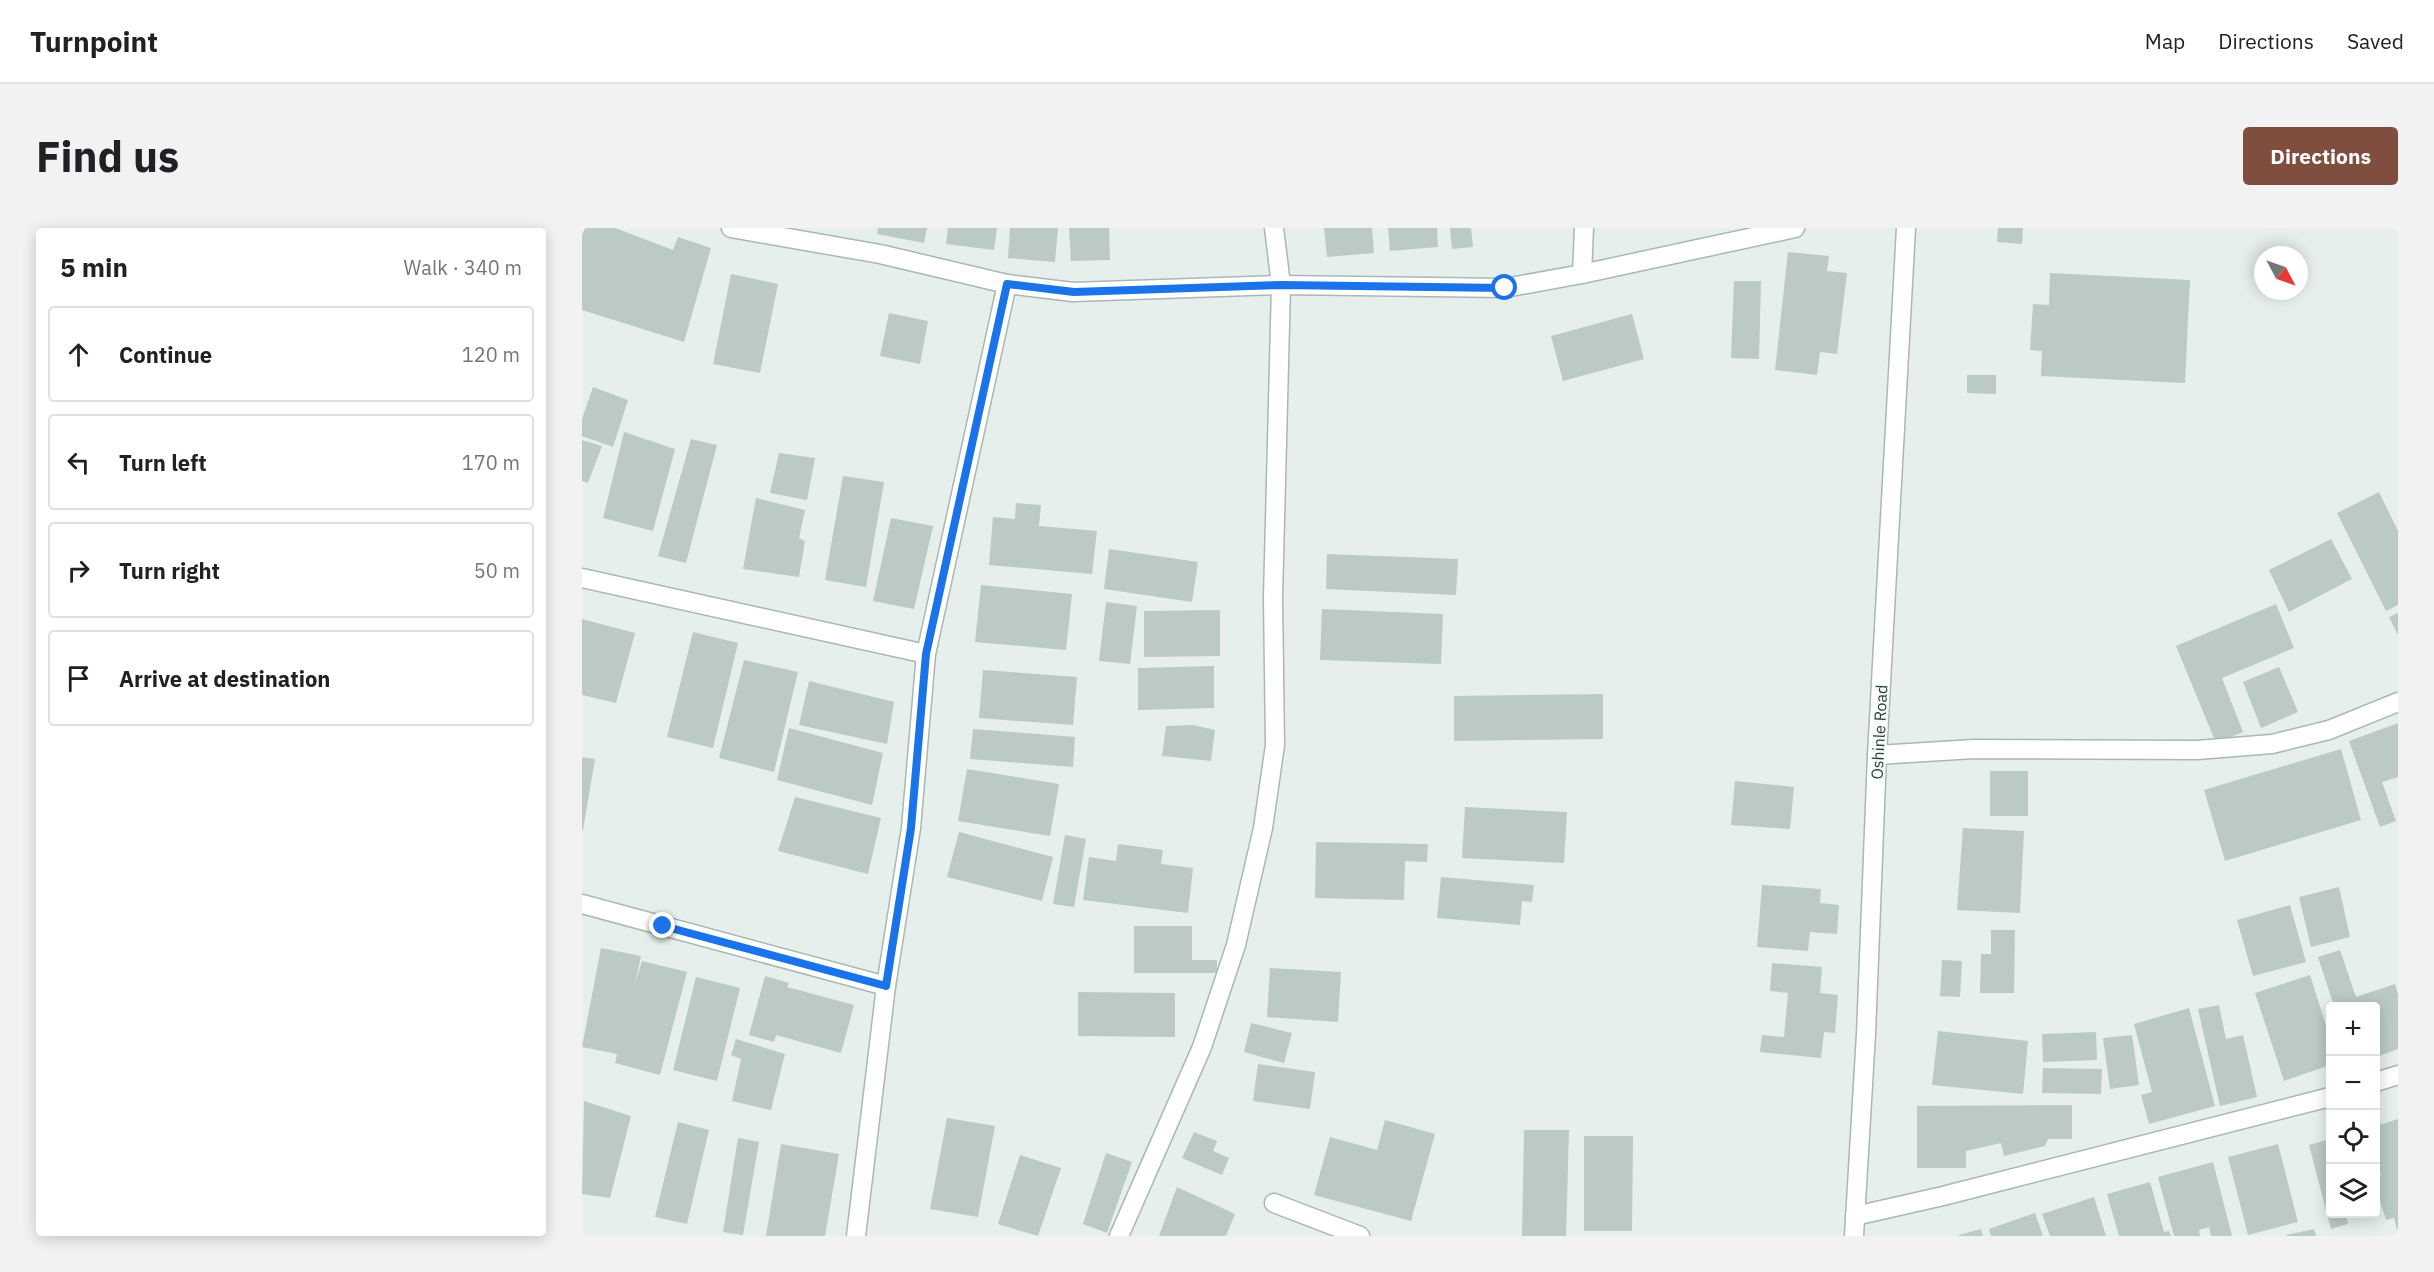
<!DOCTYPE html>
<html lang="en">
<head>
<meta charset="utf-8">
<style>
	:root { --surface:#fff; --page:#f2f2f2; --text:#202124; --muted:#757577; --line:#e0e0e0; --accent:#7f4e3f }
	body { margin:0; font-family:"IBM Plex Sans",sans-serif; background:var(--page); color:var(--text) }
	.controls { position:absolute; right:18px; bottom:18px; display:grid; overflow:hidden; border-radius:6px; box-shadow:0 3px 15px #0003 }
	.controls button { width:54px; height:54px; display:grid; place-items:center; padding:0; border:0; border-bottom:2px solid var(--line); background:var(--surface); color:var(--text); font:30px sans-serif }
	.compass { position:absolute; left:1672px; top:18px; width:54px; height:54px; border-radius:50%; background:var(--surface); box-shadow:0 3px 15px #0003; rotate:131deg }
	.stop { position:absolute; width:18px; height:18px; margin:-14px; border:4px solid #1a73e8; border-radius:50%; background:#fff }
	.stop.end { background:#1a73e8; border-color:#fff; box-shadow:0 2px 6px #0008 }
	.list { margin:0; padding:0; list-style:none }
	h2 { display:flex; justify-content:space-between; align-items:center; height:78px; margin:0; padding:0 24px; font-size:26px }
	h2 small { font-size:20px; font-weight:400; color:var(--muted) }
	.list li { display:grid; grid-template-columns:39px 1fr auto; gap:18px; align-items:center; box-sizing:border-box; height:96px; margin:0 12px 12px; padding:0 12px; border:2px solid var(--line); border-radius:6px }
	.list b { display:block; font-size:22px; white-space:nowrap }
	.list em { font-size:20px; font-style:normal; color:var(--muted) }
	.icon { flex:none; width:33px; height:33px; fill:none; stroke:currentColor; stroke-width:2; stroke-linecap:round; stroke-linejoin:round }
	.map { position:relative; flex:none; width:1816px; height:1008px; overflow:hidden; border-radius:6px }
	header { display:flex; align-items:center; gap:36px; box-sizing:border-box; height:84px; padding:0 30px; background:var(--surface); border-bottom:2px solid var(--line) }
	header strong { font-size:28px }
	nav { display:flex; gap:33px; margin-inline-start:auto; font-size:21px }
	.intro { display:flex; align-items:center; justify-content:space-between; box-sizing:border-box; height:144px; padding:0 36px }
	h1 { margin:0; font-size:42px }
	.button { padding:15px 27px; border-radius:6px; background:var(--accent); color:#fff; font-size:21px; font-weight:700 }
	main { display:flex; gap:36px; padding:0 36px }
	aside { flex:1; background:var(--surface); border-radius:6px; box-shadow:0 3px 15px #0003 }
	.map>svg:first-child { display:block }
	.building { fill:#bbcac4 }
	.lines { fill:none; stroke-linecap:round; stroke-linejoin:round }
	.minor-casing { stroke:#a8b8b2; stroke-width:21 }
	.minor { stroke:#fff; stroke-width:18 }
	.route { stroke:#1a73e8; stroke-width:8 }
	.labels { text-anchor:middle; stroke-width:4.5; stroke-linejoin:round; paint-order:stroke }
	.street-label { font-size:16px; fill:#24423a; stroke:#f7fbf9 }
</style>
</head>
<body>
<header>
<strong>Turnpoint</strong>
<nav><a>Map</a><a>Directions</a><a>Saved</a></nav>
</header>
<div class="intro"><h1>Find us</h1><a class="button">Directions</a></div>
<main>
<aside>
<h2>5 min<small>Walk · 340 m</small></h2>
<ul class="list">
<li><svg class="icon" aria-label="ahead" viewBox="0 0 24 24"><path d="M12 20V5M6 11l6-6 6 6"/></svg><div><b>Continue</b></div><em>120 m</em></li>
<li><svg class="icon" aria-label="left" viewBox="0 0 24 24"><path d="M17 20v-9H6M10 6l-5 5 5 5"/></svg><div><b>Turn left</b></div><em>170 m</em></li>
<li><svg class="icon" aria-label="right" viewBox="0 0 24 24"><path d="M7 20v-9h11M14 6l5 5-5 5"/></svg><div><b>Turn right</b></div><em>50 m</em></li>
<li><svg class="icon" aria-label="arrive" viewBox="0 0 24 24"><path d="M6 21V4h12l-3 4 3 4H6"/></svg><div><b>Arrive at destination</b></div></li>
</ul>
</aside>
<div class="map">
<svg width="1816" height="1008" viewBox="0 0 1816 1008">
	<rect width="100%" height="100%" fill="#e6efeb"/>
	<!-- building -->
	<g class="building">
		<path d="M3,0h30l58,22 5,-13 33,11 -27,94 -102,-32v-75z"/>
		<path d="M296,0h49l-3,15 -47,-9z"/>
		<path d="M366,0h49l-3,22 -48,-6z"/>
		<path d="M428,0h48l-3,34 -47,-4z"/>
		<path d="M487,0h40l1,32 -39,1z"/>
		<path d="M742,0h48l2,25 -47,4z"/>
		<path d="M806,0h49l1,19 -48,4z"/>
		<path d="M868,0h21l2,19 -21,2z"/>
		<path d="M1416,0h25l-1,16 -25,-2z"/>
		<path d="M1206,24l41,4 -2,15 20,2 -10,81 -17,-2 -3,23 -42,-5z"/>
		<path d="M1468,45l140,7 -5,103 -144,-7 1,-25 -12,-1 3,-46 16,1z"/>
		<path d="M149,46l47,10 -18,89 -47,-9z"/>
		<path d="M1152,53h27l-2,78 -28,-1z"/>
		<path d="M307,85l39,8 -8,43 -40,-8z"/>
		<path d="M1050,86l12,45 -81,22 -12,-45z"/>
		<path d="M1385,147h29v19l-29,-1z"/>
		<path d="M11,159l35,13 -15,47 -31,-11v-17z"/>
		<path d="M42,204l51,17 -22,82 -50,-13z"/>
		<path d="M109,211l26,6 -31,118 -28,-7z"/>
		<path d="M0,212l20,6 -14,37 -6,-2z"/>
		<path d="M197,225l36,5 -8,42 -37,-7z"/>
		<path d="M261,248l41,6 -18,105 -41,-7z"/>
		<path d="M1797,264l19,39v74l-12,6 -49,-98z"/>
		<path d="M174,270l49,12 -6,28 6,3 -6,36 -56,-8z"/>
		<path d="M434,275l25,2 -2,21 58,5 -5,43 -103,-9 4,-48 22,2z"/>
		<path d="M309,290l42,8 -19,83 -41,-8z"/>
		<path d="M1749,311l21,40 -63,33 -20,-42z"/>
		<path d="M527,321l89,13 -6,40 -88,-13z"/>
		<path d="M745,326l131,5 -2,36 -130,-6z"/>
		<path d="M399,357l91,9 -6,56 -91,-8z"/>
		<path d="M524,374l31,4 -7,58 -31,-3z"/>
		<path d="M1694,376l18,44 -72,30 21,54 -27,11 -40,-97z"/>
		<path d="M740,381l121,5 -2,50 -121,-4z"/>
		<path d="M638,382v46l-76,1v-46z"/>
		<path d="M1816,385v22l-9,-18z"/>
		<path d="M0,391l53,14 -19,70 -34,-8z"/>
		<path d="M111,404l45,11 -25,105 -46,-11z"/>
		<path d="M162,432l54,12 -24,100 -55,-14z"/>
		<path d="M632,438v42l-76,2v-42z"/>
		<path d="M1697,439l19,45 -37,16 -18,-46z"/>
		<path d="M401,442l94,7 -4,48 -94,-7z"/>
		<path d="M227,453l85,21 -7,42 -88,-19z"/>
		<path d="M1021,466v45l-149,2v-45z"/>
		<path d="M1816,495v54l-16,5 14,39 -16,6 -31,-86z"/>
		<path d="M611,497l22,5 -4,31 -49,-5 4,-30z"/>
		<path d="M207,500l94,25 -11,52 -95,-25z"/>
		<path d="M391,501l102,8 -2,30 -103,-8z"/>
		<path d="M1759,521l20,71 -136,41 -21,-71z"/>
		<path d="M0,529l13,2 -12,71h-1z"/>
		<path d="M385,541l92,15 -9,52 -92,-15z"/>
		<rect x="1408" y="543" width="38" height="45"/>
		<path d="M1153,553l59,6 -4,42 -59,-4z"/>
		<path d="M213,569l86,21 -13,56 -90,-23z"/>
		<path d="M883,579l102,5 -3,51 -102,-5z"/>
		<path d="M1381,600l61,3 -4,82 -63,-3z"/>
		<path d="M377,604l94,25 -11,44 -95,-24z"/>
		<path d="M483,607l21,4 -12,68 -21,-3z"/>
		<path d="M734,614l112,2 -1,18 -22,-1 -1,39 -89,-2z"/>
		<path d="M536,616l45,6 -2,14 32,4 -5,45 -105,-13 6,-43 27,4z"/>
		<path d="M859,649l93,8 -2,17 -10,-1 -2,24 -83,-7z"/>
		<path d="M1180,657l59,4 -1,14 19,2 -2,29 -27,-2 -2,19 -51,-4z"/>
		<path d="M1757,659l11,50 -39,10 -12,-50z"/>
		<path d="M1708,677l16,57 -53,14 -16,-56z"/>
		<path d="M552,698h58v34h25v13h-83z"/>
		<path d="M1409,702h24l-1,63h-34l1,-39h10z"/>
		<path d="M19,720l40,8 -6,29 7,-24 45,11 -27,103 -45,-12 2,-9 -35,-7z"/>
		<path d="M1758,722l16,47 39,-13 3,10v55l-22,8v-51h-42l-16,-49z"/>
		<path d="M1360,732l20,1 -2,36 -20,-1z"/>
		<path d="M1190,735l50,4 -2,26 18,2 -3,38 -11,-1 -3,26 -61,-6 2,-17 22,2 4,-44 -18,-2z"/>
		<path d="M688,740l71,4 -3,50 -71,-5z"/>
		<path d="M1728,747l20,63v27l-46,16 -29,-88z"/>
		<path d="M183,748l24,7 -2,4 67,18 -13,48 -65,-18 -2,7 -25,-7z"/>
		<path d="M114,749l44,11 -23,93 -44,-11z"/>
		<path d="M496,764l97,1v44l-97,-1z"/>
		<path d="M1637,777l7,34 17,-4 14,62 -37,9 -22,-97z"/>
		<path d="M1607,780l26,98 -66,18 -8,-29 11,-3 -18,-68z"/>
		<path d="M669,795l41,10 -8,30 -40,-11z"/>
		<path d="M1356,803l90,10 -5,53 -91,-9z"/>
		<path d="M1514,804l1,28 -54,2 -1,-28z"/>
		<path d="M1550,807l7,50 -29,4 -7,-51z"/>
		<path d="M154,811l49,15 -14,56 -39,-9 9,-42 -10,-4z"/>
		<path d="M676,836l57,8 -5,37 -57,-8z"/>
		<path d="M1461,840l59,1 -1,25 -59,-1z"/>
		<path d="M2,873l47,15 -21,82 -28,-4z"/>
		<path d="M1490,877v34h-24l-3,7 -41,10 -3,-13 -35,8v17h-49v-62z"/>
		<path d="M365,890l48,8 -17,91 -48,-8z"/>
		<path d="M1816,891v110h-1l-3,-11 -8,2 -10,-33v-11l5,-1 -5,-18v-31z"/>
		<path d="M803,892l50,14 -24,87 -97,-26 16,-58 47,13z"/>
		<path d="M96,894l31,8 -22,94 -32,-7z"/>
		<path d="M942,902h45l-3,106h-44z"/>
		<path d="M612,904l23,9 -4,10 16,7 -7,17 -40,-17z"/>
		<path d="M1002,908h49l-1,95h-48z"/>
		<path d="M156,910l21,4 -16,93 -20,-3z"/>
		<path d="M1748,911v75h16l2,10 -17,5 -22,-84z"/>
		<path d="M199,916l58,10 -14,82h-59z"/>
		<path d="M1696,916l20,78 -50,13 -20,-78z"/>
		<path d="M524,925l26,9 -25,71 -24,-9z"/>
		<path d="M438,927l41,13 -23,68 -40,-12z"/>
		<path d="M1631,934l19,74h-21l-2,-9 -10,3 1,6h-26l-16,-59z"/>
		<path d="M1568,954l14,50 5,-1 2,5h-52l-12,-42z"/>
		<path d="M595,959l58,27 -9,22h-67z"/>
		<path d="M1512,969l12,39h-56l-8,-22z"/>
		<path d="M1453,985l8,23h-52l-2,-7z"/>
		<path d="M1399,1001l2,7h-24v-1z"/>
		<path d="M1732,1001l2,7h-29l-1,-1z"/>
	</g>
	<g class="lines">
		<!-- minor casing -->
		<g class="minor-casing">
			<g id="minor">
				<path d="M149,0l149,26 127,30 66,8 208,-7 224,3 77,-14 213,-46"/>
				<path d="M1000,46l2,-46"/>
				<path d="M0,350l344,76"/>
				<path d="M1295,527l97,-6 223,1 75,-6 57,-14 69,-28"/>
				<path d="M0,676l304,82"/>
				<path d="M1794,854l22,-7"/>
				<path d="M692,975l86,33"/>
				<path d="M1273,988l88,-20 387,-99"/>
				<path d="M274,1008l30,-250 25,-158 15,-174 81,-370"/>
				<path d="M537,1008l83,-189 34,-102 27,-117 12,-83 -2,-147 8,-313 -7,-57"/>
				<path d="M1272,1008l12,-202 11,-279 29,-527"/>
			</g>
		</g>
		<!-- minor -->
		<use href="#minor" class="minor"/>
	</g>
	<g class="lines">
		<!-- route -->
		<path class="route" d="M81,698l223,60 25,-158 15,-174 81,-370 67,8 207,-7 224,3"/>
	</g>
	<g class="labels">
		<!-- street labels -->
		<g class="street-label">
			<text transform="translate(1297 504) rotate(-87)" y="6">Oshinle Road</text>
		</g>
	</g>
</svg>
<div class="controls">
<button>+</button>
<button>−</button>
<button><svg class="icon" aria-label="locate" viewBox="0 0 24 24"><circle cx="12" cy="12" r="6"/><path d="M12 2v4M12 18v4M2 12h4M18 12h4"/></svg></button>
<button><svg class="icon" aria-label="layers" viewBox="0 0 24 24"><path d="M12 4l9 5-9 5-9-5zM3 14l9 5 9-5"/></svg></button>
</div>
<svg class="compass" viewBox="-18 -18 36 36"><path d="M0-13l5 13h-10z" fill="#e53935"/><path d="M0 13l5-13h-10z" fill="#757577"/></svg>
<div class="stop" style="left:923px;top:60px"></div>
<div class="stop end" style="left:81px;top:698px"></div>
</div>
</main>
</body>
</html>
